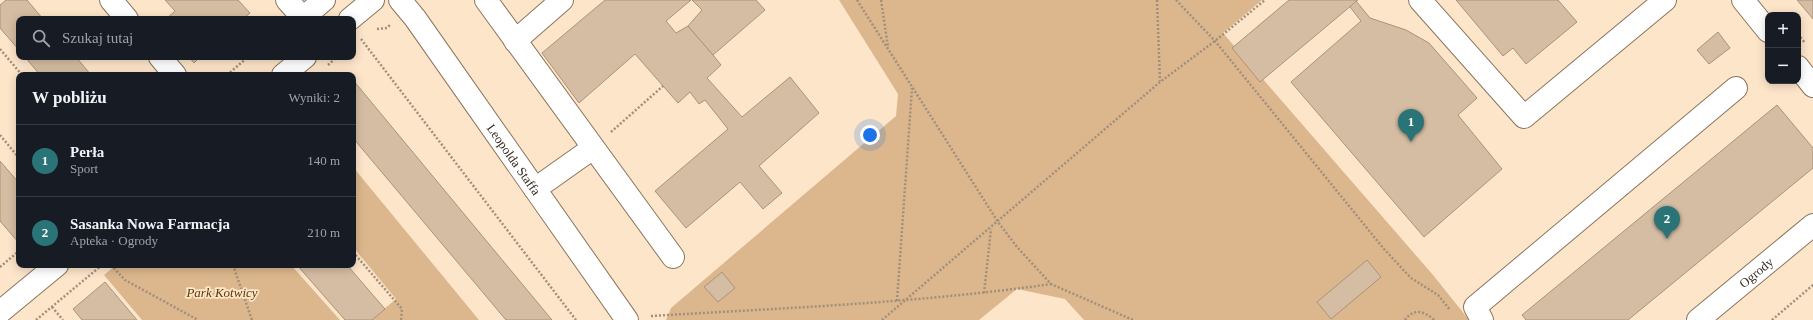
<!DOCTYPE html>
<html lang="pl">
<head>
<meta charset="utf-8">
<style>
	:root { --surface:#171b24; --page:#242831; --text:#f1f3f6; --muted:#9ea1a6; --line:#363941; --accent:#2a7478 }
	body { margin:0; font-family:Georgia,serif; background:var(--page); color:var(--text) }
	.controls { position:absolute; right:12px; top:12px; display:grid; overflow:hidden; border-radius:8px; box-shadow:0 2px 10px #0003 }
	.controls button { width:36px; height:36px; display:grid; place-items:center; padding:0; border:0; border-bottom:1px solid var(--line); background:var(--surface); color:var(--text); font:20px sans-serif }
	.you { position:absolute; left:870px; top:135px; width:14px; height:14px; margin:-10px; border:3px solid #fff; border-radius:50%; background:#1a73e8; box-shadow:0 0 0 6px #1a73e833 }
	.badge { display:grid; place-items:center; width:26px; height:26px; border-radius:50%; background:var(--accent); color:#fff; font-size:13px; font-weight:700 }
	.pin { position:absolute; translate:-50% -33px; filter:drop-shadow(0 1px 2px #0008) }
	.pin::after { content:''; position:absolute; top:21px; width:14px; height:12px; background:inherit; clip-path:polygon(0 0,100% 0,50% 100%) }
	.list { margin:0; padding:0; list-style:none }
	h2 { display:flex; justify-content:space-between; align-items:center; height:52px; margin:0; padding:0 16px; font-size:17px }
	h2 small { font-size:13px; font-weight:400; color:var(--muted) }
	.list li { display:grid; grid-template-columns:26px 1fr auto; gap:12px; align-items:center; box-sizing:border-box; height:72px; padding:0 16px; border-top:1px solid var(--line) }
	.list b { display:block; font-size:15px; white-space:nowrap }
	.list p { margin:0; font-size:13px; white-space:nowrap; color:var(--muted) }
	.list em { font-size:13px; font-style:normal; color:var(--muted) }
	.icon { flex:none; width:22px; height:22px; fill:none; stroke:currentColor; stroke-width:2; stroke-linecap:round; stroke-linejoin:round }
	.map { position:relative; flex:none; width:1813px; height:320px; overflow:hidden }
	.search { position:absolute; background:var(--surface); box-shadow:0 2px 10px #0003; left:16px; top:16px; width:340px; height:44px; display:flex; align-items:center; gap:10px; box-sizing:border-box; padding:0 14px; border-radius:8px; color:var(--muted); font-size:15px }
	.panel { position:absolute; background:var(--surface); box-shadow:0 2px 10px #0003; left:16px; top:72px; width:340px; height:196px; border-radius:8px }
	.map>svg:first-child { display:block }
	.green { fill:#dcb78d }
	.building { fill:#d4bda3; stroke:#aa937a }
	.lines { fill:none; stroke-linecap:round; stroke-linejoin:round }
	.minor-casing { stroke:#8b755d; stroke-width:24 }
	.path { stroke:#a08f7c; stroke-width:2.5; stroke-dasharray:2 2; stroke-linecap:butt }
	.minor { stroke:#fff; stroke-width:22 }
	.labels { text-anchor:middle; stroke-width:3.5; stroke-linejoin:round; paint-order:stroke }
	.street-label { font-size:13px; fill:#352c21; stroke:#fde5ca }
	.park-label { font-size:13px; font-style:italic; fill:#5c3901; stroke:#fde5ca }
</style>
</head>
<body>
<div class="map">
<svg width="1813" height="320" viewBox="0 0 1813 320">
	<rect width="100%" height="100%" fill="#fde5ca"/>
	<!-- green -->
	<g class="green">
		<path d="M839,0h423l-39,33 210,242 36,45h-385l-19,-21 -48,-10 -38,31h-313l5,-12 225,-192 2,-22z"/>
		<path d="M353,167l126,153h-108l25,-21 -43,-52z"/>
		<path d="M116,265h175l49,55h-198l-38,-45z"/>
	</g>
	<!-- building -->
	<g class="building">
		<path d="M6,0h21l16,19h-24v31l-19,-22v-23z"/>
		<path d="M165,0h73l12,13 -7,6h-77l9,-8z"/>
		<path d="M605,0h86l-25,21 10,12 12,-7 25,29 8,10 -14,13 35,39 48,-40 29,36 -60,53 23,27 -19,16 -23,-27 -54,46 -31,-37 73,-62 -23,-29 -6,4 -9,-12 -12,11 -43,-49 -56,49 -37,-50z"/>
		<path d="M692,0h64l9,10 -52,45 -25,-29 14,-16z"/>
		<path d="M1289,0h69l-98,82 -28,-34z"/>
		<path d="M1456,0h102l19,22 -51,42 -13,-16 -10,8z"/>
		<path d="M1797,0h16v19z"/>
		<path d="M1356,1l14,17 36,12 23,13 48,55 -19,17 44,54 -78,68 -133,-155 70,-61 -11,-14z"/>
		<path d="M1718,32l12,16 -21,16 -12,-14z"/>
		<path d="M25,57h51l15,18h-51z"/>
		<path d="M189,57h11l-6,6z"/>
		<path d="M353,80l199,240h-46l-153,-182z"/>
		<path d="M1777,105l36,43v20l-185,152h-102l-4,-5z"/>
		<path d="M0,161l19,22v60l-19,-22z"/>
		<path d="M1367,260l14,17 -50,42 -14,-17z"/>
		<path d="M297,265h50l38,44 -13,11h-27z"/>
		<path d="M722,272l13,16 -17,14 -14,-15z"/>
		<path d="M105,282l32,38h-55l-9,-11z"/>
	</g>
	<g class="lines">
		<!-- minor casing -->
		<g class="minor-casing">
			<g id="minor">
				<path d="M111,0l16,19"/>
				<path d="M287,0l16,18 21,-18"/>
				<path id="s1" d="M400,0l15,18 212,302"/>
				<path d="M486,0l187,257"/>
				<path d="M1420,0l104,117 141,-117"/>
				<path d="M1743,0l25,31"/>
				<path d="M350,19l23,-19"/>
				<path d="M515,41l47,-41"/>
				<path d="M160,57l15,18"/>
				<path d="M1798,67l15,19"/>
				<path d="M283,75l22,-18"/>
				<path d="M535,189l58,-41"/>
				<path d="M0,312l57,-47"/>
				<path d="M1482,320l-7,-13 261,-219"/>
				<path id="s2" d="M1698,320l115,-95"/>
			</g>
		</g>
		<!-- path -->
		<g class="path">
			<path d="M857,0l141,222 19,25 34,37 82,36"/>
			<path d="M881,0l7,47"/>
			<path d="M1157,0l3,81"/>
			<path d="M1176,0l39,41 169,208 27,29 27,17 12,15"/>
			<path d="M377,29l10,-1 3,-3"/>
			<path d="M1798,34l7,9"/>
			<path d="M361,39l215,281"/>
			<path d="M0,49l22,26"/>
			<path d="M328,65l9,-8"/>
			<path d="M227,75l21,-18"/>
			<path d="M611,132l52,-46"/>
			<path d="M0,135l19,23"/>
			<path d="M353,252l49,57 -1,11"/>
			<path d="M111,265l14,15 73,40"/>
			<path d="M233,265l19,55"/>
			<path d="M0,267l19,-16"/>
			<path d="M984,293l7,-64"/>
			<path d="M897,301l15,-213"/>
			<path d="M52,307l11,13"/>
			<path d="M651,316c133,-8 267,-13 400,-32"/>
			<path d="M36,320l66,-55"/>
			<path d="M882,320l278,-238 55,-41 50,-41"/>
			<path d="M1405,320c8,-12 20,-9 29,0"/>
			<path d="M1772,320l41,-35"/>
		</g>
		<!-- minor -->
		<use href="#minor" class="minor"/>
	</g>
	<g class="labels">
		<!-- street labels -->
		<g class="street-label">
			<text dy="5" stroke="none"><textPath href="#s1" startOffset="196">Leopolda Staffa</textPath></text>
			<text dy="5" stroke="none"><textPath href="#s2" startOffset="75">Ogrody</textPath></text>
		</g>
		<!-- park labels -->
		<g class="park-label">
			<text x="222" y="297">Park Kotwicy</text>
		</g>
	</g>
</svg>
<div class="controls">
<button>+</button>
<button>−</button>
</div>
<div class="you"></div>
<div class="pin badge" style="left:1411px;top:142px">1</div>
<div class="pin badge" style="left:1667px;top:239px">2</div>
<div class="search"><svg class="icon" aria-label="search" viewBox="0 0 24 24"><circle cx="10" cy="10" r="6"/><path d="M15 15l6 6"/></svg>Szukaj tutaj</div>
<section class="panel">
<h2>W pobliżu<small>Wyniki: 2</small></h2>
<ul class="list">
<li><span class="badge">1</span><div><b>Perła</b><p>Sport</p></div><em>140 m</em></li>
<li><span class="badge">2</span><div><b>Sasanka Nowa Farmacja</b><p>Apteka · Ogrody</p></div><em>210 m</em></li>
</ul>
</section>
</div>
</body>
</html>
